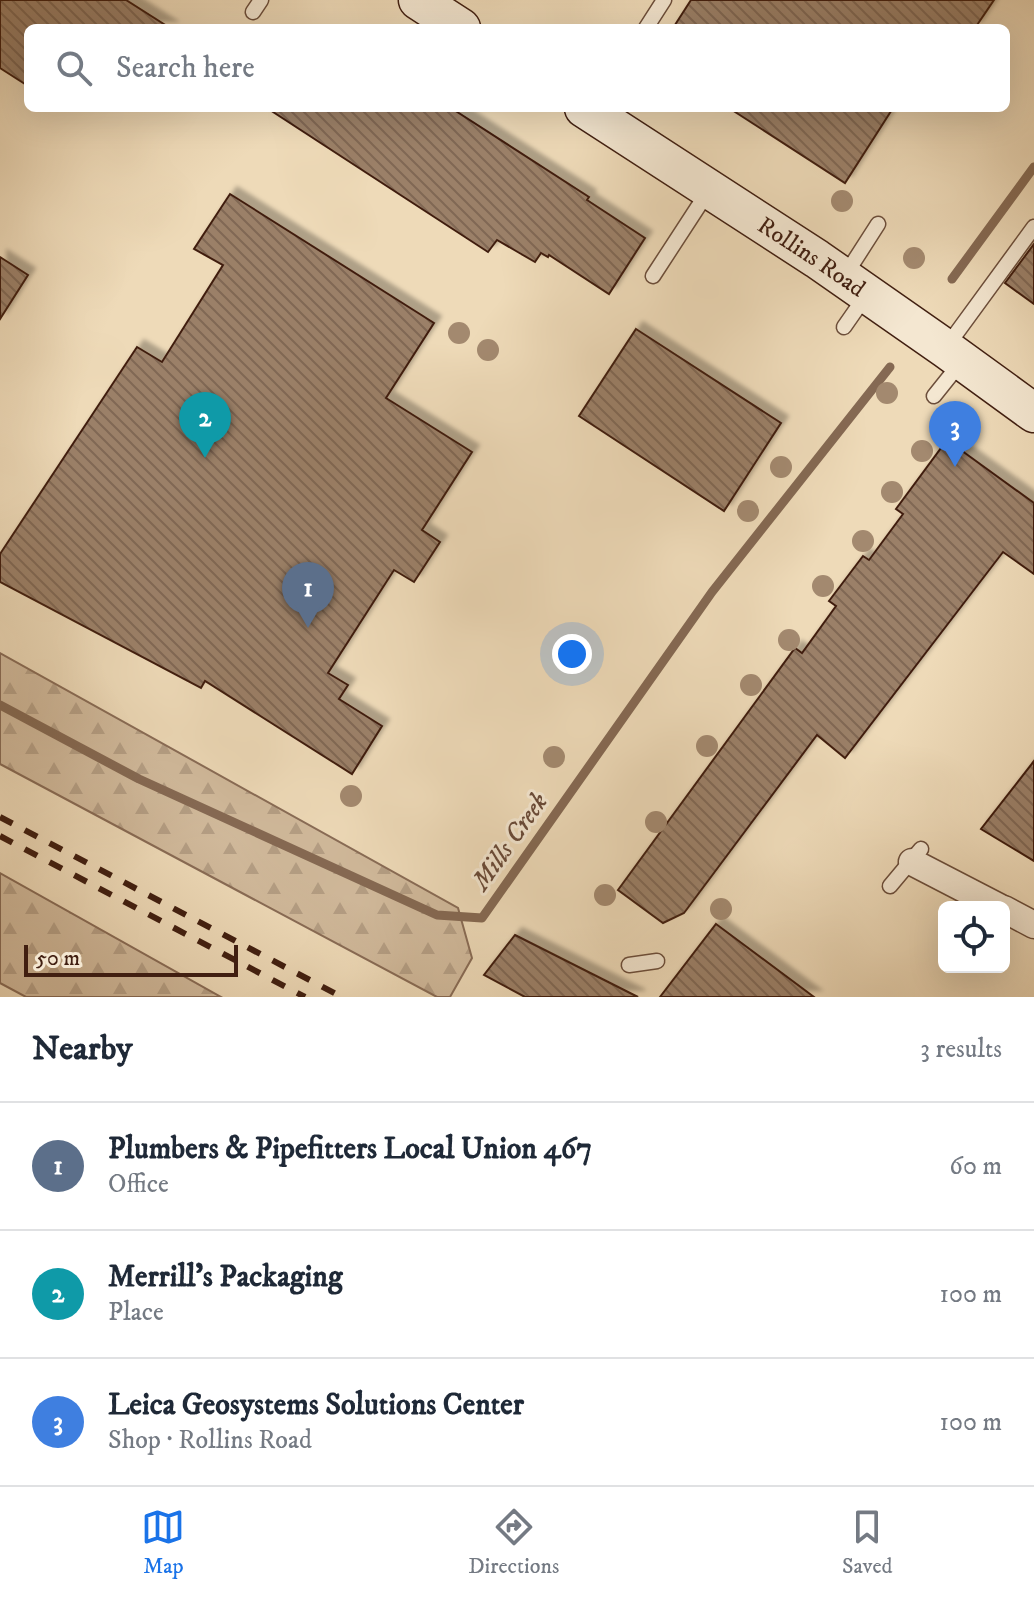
<!DOCTYPE html>
<html lang="en">
<head>
<meta charset="utf-8">
<style>
	:root { --surface:#fff; --page:#f6f6f7; --text:#1f2937; --muted:#747a83; --line:#e0e1e3; --accent:#1a73e8 }
	body { margin:0; font-family:"IM FELL DW Pica",serif; background:var(--page); color:var(--text) }
	.controls { position:absolute; right:24px; bottom:24px; display:grid; overflow:hidden; border-radius:12px; box-shadow:0 8px 32px #0002 }
	.controls button { width:72px; height:72px; display:grid; place-items:center; padding:0; border:0; border-bottom:2px solid var(--line); background:var(--surface); color:var(--text); font:40px sans-serif }
	.scale { position:absolute; left:24px; bottom:20px; width:214px; box-sizing:border-box; padding-left:8px; border:4px solid #411f11; border-top:0; font-size:22px; line-height:28px; white-space:nowrap; color:#411f11; -webkit-text-stroke:6px #f4e7d1; paint-order:stroke }
	.you { position:absolute; left:572px; top:654px; width:28px; height:28px; margin:-20px; border:6px solid #fff; border-radius:50%; background:#1a73e8; box-shadow:0 0 0 12px #1a73e833 }
	.badge { display:grid; place-items:center; width:52px; height:52px; border-radius:50%; background:var(--accent); color:#fff; font-size:26px; font-weight:700 }
	.pin { position:absolute; translate:-50% -66px; filter:drop-shadow(0 2px 4px #0008) }
	.pin::after { content:''; position:absolute; top:42px; width:28px; height:24px; background:inherit; clip-path:polygon(0 0,100% 0,50% 100%) }
	.list { margin:0; padding:0; list-style:none }
	h2 { display:flex; justify-content:space-between; align-items:center; height:104px; margin:0; padding:0 32px; font-size:34px }
	h2 small { font-size:26px; font-weight:400; color:var(--muted) }
	.list li { display:grid; grid-template-columns:52px 1fr auto; gap:24px; align-items:center; box-sizing:border-box; height:128px; padding:0 32px; border-top:2px solid var(--line) }
	.list b { display:block; font-size:30px; white-space:nowrap }
	.list p { margin:0; font-size:26px; white-space:nowrap; color:var(--muted) }
	.list em { font-size:26px; font-style:normal; color:var(--muted) }
	.icon { flex:none; width:44px; height:44px; fill:none; stroke:currentColor; stroke-width:2; stroke-linecap:round; stroke-linejoin:round }
	.map { position:relative; flex:none; width:1034px; height:997px; overflow:hidden }
	.search { position:absolute; background:var(--surface); box-shadow:0 8px 32px #0002; left:24px; right:24px; top:24px; height:88px; display:flex; align-items:center; gap:20px; box-sizing:border-box; padding:0 28px; border-radius:12px; color:var(--muted); font-size:30px }
	.sheet { height:488px; background:var(--surface) }
	nav { display:flex; justify-content:space-around; align-items:center; box-sizing:border-box; height:112px; border-top:2px solid var(--line); background:var(--surface); font-size:22px; color:var(--muted) }
	nav a { display:grid; justify-items:center; gap:4px }
	nav .on { color:var(--accent) }
	.map>svg:first-child { display:block }
	.forest { fill:url(#forest-firs); stroke:#896c56; stroke-width:2 }
	.lines { fill:none; stroke-linecap:round; stroke-linejoin:round }
	.stream { stroke:#856953; stroke-width:9 }
	.building { fill:url(#building-back-hatch); stroke:#411f11; stroke-width:2; filter:url(#shadow) }
	.service-casing { stroke:#6c4e3b; stroke-width:17 }
	.minor-casing { stroke:#6c4e3b; stroke-width:29 }
	.secondary-casing { stroke:#411f11; stroke-width:41 }
	.service { stroke:#f4e7d1; stroke-width:14 }
	.minor { stroke:#f4e7d1; stroke-width:26 }
	.secondary { stroke:#f4e7d1; stroke-width:38 }
	.rail { stroke:#411f11; stroke-width:6; stroke-dasharray:14 14; stroke-linecap:butt }
	.tree { fill:#a3896f }
	.labels { text-anchor:middle; stroke-width:6; stroke-linejoin:round; paint-order:stroke }
	.street-label { font-size:24px; fill:#411f11; stroke:#f4e7d1 }
	.water-label { font-size:26px; font-style:italic; fill:#694a38; stroke:#f4e7d1 }
</style>
</head>
<body>
<div class="map">
<svg width="1034" height="997" viewBox="0 0 1034 997">
	<defs>
		<pattern id="forest-firs" width="22" height="20" patternUnits="userSpaceOnUse" patternTransform="scale(2)"><rect width="22" height="20" fill="#d1ba9c"/><path d="M5 1l3.5 6h-7zM16 11l3.5 6h-7z" fill="#b59f85"/></pattern>
		<pattern id="building-back-hatch" width="6" height="6" patternUnits="userSpaceOnUse" patternTransform="scale(2)"><rect width="6" height="6" fill="#9b8068"/><path d="M-1 5l2 2M0 0l6 6M5-1l2 2" fill="none" stroke="#806854"/></pattern>
		<filter id="shadow"><feDropShadow dx="7" dy="-7" stdDeviation="2" flood-color="#0004"/></filter>
	</defs>
	<rect width="100%" height="100%" fill="#eedab8"/>
	<filter id="stains"><feTurbulence type="fractalNoise" baseFrequency=".0025" numOctaves="4"/><feColorMatrix values="0 0 0 0 .2 0 0 0 0 .09 0 0 0 0 .02 0 0 0 .5 -.17"/></filter>
	<radialGradient id="worn" r=".72"><stop offset=".6" stop-color="#630" stop-opacity="0"/><stop offset="1" stop-color="#630" stop-opacity=".3"/></radialGradient>
	<!-- forest -->
	<g class="forest">
		<path d="M0,653l458,255 14,50 -22,39h-13l-437,-233z"/>
		<path d="M0,873l221,124h-195l-26,-14z"/>
	</g>
	<g class="lines">
		<!-- stream -->
		<g class="stream">
			<path d="M952,279l82,-112"/>
			<path d="M0,705l139,74 298,136 45,3 230,-326 178,-225"/>
		</g>
	</g>
	<!-- building -->
	<g class="building">
		<path d="M0,0h126l44,28h-142v58l-28,-18z"/>
		<path d="M691,0h303l-19,28h-302z"/>
		<path d="M267,108h184l138,89 -2,3 58,38 -36,56 -60,-39 -1,2 -7,-4 -6,9 -38,-22 -9,12z"/>
		<path d="M729,108h164l-48,75z"/>
		<path d="M230,194l204,129 -48,75 86,54 -50,78 18,12 -26,40 -20,-12 -66,103 20,12 -9,14 43,27 -30,48 -147,-93 -4,7 -201,-106v-28l137,-207 25,15 61,-97 -29,-16z"/>
		<path d="M1034,244v60l-29,-21z"/>
		<path d="M0,257l28,18 -28,44z"/>
		<path d="M636,329l145,94 -57,88 -145,-95z"/>
		<path d="M947,440l87,63v71l-31,-22 -158,206 -28,-23 -133,178 -21,10 -45,-33 177,-242 7,5 34,-47 -7,-5 34,-45 6,4 34,-46 -7,-5z"/>
		<path d="M1034,761v100l-53,-32z"/>
		<path d="M716,924l98,73h-154z"/>
		<path d="M515,935l123,62h-113l-41,-22z"/>
	</g>
	<g class="lines">
		<!-- service casing -->
		<g class="service-casing">
			<g id="service">
				<path d="M253,12l8,-12"/>
				<path d="M646,28l18,-28"/>
				<path d="M653,276l56,-86"/>
				<path d="M844,277l34,-53"/>
				<path d="M844,327l23,-33"/>
				<path d="M947,346l87,-119"/>
				<path d="M934,396l28,-35"/>
				<path d="M890,886l31,-37"/>
				<path d="M629,965l28,-4"/>
			</g>
		</g>
		<!-- minor casing -->
		<g class="minor-casing">
			<g id="minor">
				<path d="M912,862l87,45"/>
				<path d="M1004,909l30,16"/>
			</g>
		</g>
		<!-- secondary casing -->
		<g class="secondary-casing">
			<g id="secondary">
				<path d="M418,0l43,28"/>
				<path id="s1" d="M584,108l233,151 129,90 88,64"/>
			</g>
		</g>
		<!-- service -->
		<use href="#service" class="service"/>
		<!-- minor -->
		<use href="#minor" class="minor"/>
		<!-- secondary -->
		<use href="#secondary" class="secondary"/>
		<!-- rail -->
		<g class="rail">
			<path d="M0,817l342,180"/>
			<path d="M0,836l305,161"/>
		</g>
	</g>
	<!-- trees -->
	<g class="tree">
		<circle cx="842" cy="201" r="11"/>
		<circle cx="914" cy="258" r="11"/>
		<circle cx="459" cy="333" r="11"/>
		<circle cx="488" cy="350" r="11"/>
		<circle cx="887" cy="393" r="11"/>
		<circle cx="922" cy="451" r="11"/>
		<circle cx="781" cy="467" r="11"/>
		<circle cx="892" cy="492" r="11"/>
		<circle cx="748" cy="511" r="11"/>
		<circle cx="863" cy="541" r="11"/>
		<circle cx="823" cy="586" r="11"/>
		<circle cx="789" cy="640" r="11"/>
		<circle cx="751" cy="685" r="11"/>
		<circle cx="707" cy="746" r="11"/>
		<circle cx="554" cy="757" r="11"/>
		<circle cx="351" cy="796" r="11"/>
		<circle cx="656" cy="822" r="11"/>
		<circle cx="605" cy="895" r="11"/>
		<circle cx="721" cy="909" r="11"/>
	</g>
	<g class="labels">
		<!-- street labels -->
		<g class="street-label">
			<text dy="8" stroke="none"><textPath href="#s1" startOffset="272">Rollins Road</textPath></text>
		</g>
		<!-- water labels -->
		<g class="water-label">
			<text transform="translate(509 841) rotate(-55)" y="9">Mills Creek</text>
		</g>
	</g>
	<rect width="100%" height="100%" filter="url(#stains)"/>
	<rect width="100%" height="100%" fill="url(#worn)"/>
</svg>
<div class="controls">
<button><svg class="icon" aria-label="locate" viewBox="0 0 24 24"><circle cx="12" cy="12" r="6"/><path d="M12 2v4M12 18v4M2 12h4M18 12h4"/></svg></button>
</div>
<div class="scale">50 m</div>
<div class="you"></div>
<div class="pin badge" style="left:308px;top:628px;background:#5c6f8a">1</div>
<div class="pin badge" style="left:205px;top:458px;background:#0f9aa8">2</div>
<div class="pin badge" style="left:955px;top:467px;background:#3f7fe0">3</div>
<div class="search"><svg class="icon" aria-label="search" viewBox="0 0 24 24"><circle cx="10" cy="10" r="6"/><path d="M15 15l6 6"/></svg>Search here</div>
</div>
<section class="sheet">
<h2>Nearby<small>3 results</small></h2>
<ul class="list">
<li><span class="badge" style="background:#5c6f8a">1</span><div><b>Plumbers &amp; Pipefitters Local Union 467</b><p>Office</p></div><em>60 m</em></li>
<li><span class="badge" style="background:#0f9aa8">2</span><div><b>Merrill’s Packaging</b><p>Place</p></div><em>100 m</em></li>
<li><span class="badge" style="background:#3f7fe0">3</span><div><b>Leica Geosystems Solutions Center</b><p>Shop · Rollins Road</p></div><em>100 m</em></li>
</ul>
</section>
<nav>
<a class="on"><svg class="icon" aria-label="map" viewBox="0 0 24 24"><path d="M3 6l6-2 6 2 6-2v14l-6 2-6-2-6 2zM9 4v14M15 6v14"/></svg>Map</a>
<a><svg class="icon" aria-label="directions" viewBox="0 0 24 24"><path d="M12 3l9 9-9 9-9-9zM9 14v-3h6M13 9l2 2-2 2"/></svg>Directions</a>
<a><svg class="icon" aria-label="saved" viewBox="0 0 24 24"><path d="M7 4h10v16l-5-4-5 4z"/></svg>Saved</a>
</nav>
</body>
</html>
